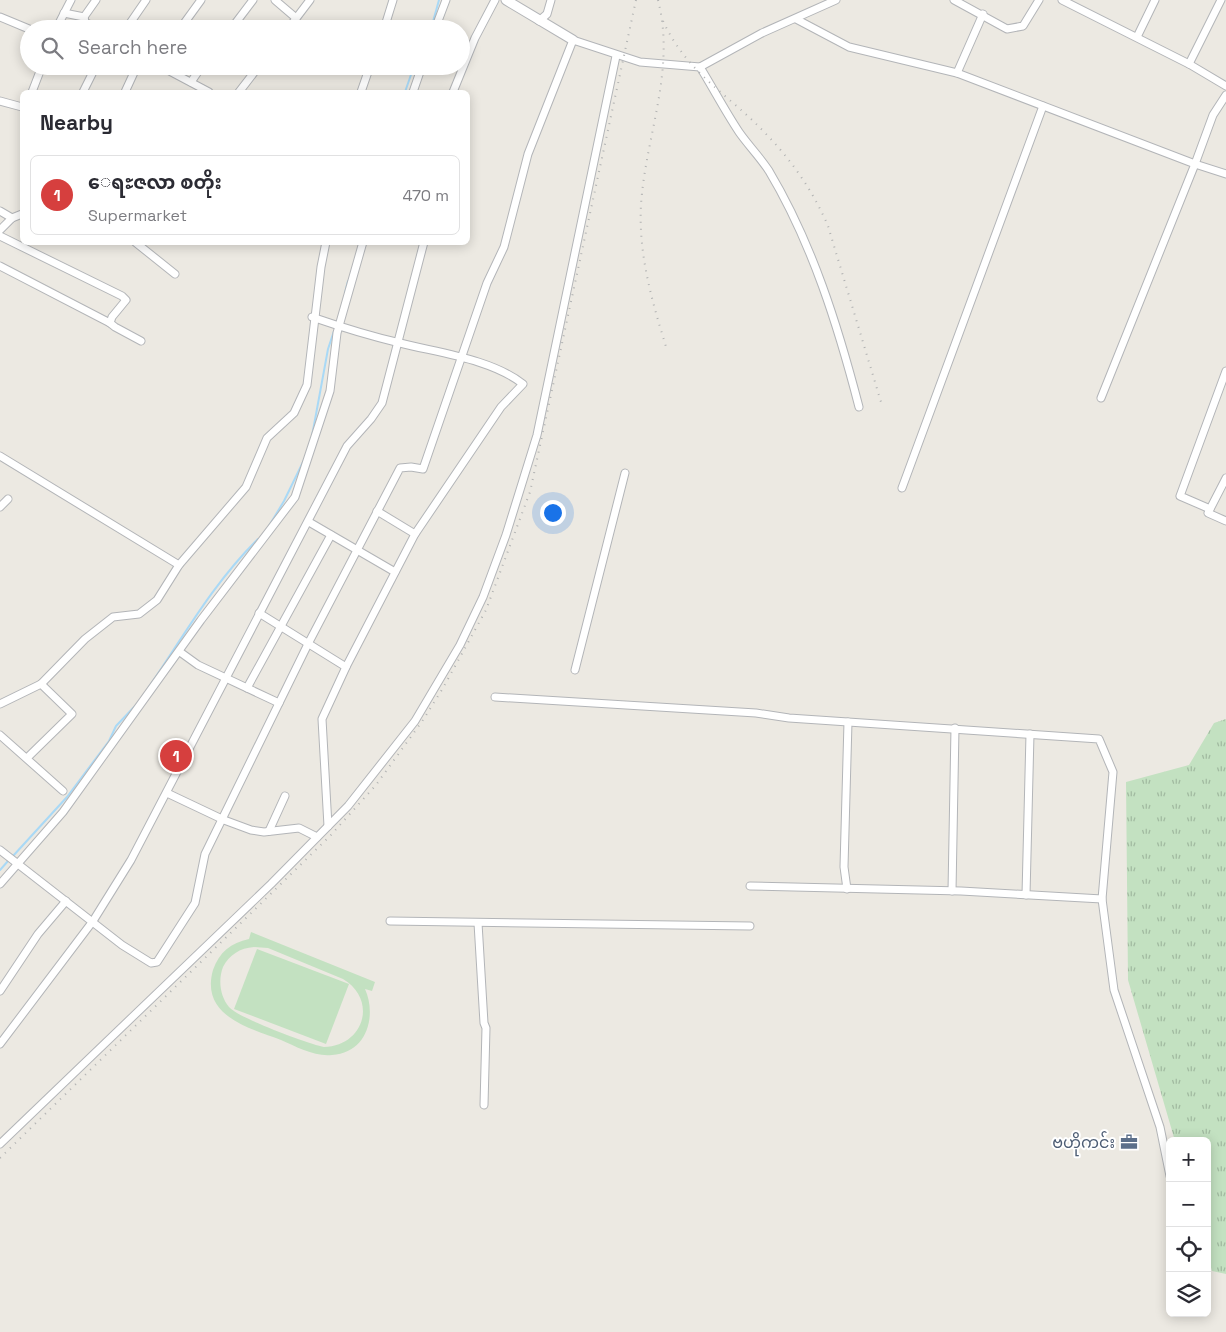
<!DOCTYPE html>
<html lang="en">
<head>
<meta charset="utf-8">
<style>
	:root { --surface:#fff; --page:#f2f2f3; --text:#2b2b33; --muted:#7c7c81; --line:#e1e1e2; --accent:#d63f3e }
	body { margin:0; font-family:"Space Grotesk","Noto Sans Myanmar",sans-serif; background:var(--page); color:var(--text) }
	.controls { position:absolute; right:15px; bottom:15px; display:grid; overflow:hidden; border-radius:8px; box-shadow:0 2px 12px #0003 }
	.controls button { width:45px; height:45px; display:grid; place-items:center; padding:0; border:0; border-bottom:1px solid var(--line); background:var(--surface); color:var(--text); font:25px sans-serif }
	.you { position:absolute; left:552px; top:512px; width:18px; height:18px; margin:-12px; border:4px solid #fff; border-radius:50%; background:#1a73e8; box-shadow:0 0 0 8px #1a73e833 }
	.badge { display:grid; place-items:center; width:32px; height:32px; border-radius:50%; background:var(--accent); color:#fff; font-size:16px; font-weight:700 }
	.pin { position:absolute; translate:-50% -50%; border:2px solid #fff; box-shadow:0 1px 5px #0006 }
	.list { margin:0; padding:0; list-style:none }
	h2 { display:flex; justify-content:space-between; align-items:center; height:65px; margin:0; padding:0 20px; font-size:21px }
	h2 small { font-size:16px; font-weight:400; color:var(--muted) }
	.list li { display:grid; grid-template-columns:32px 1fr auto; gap:15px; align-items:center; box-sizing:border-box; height:80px; margin:0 10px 10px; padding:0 10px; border:1px solid var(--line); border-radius:8px }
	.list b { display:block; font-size:19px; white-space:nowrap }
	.list p { margin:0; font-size:16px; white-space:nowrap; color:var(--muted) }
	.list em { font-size:16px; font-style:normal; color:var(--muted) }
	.icon { flex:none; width:28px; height:28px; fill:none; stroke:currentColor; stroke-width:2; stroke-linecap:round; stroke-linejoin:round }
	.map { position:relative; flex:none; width:1226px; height:1332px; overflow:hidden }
	.search { position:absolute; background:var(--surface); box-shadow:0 2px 12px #0003; left:20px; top:20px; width:450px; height:55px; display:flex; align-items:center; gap:12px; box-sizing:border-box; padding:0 18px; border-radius:28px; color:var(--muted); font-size:19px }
	.panel { position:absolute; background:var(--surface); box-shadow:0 2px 12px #0003; left:20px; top:90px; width:450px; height:155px; border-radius:8px }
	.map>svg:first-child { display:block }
	.grass { fill:url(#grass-tufts) }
	.garden { fill:#c3e1c1; fill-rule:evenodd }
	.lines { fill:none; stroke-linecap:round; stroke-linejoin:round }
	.stream { stroke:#a9d9f6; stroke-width:2 }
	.minor-casing { stroke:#b3b5b8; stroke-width:9 }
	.tertiary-casing { stroke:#b3b5b8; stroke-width:11 }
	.minor { stroke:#fff; stroke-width:7 }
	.tertiary { stroke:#fff; stroke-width:9 }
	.rail { stroke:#b1b2b2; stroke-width:2; stroke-dasharray:1 6; stroke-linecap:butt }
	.labels { text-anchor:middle; stroke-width:4; stroke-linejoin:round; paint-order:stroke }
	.service-label { font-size:16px; fill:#4e5e75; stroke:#fff; text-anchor:end }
</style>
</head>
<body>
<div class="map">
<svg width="1226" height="1332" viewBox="0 0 1226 1332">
	<defs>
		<pattern id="grass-tufts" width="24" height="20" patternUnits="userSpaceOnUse" patternTransform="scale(1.25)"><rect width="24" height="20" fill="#c3e1c1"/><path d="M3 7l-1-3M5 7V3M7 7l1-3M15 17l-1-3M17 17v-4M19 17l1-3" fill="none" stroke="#a1baa0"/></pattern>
	</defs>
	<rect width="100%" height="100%" fill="#ece9e2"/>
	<!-- grass -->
	<path class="grass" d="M1226,719v555l-14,-3 -5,-18v-112h-32l-47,-161 -2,-198 63,-17 25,-42z"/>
	<!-- garden -->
	<g class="garden">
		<path d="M251,932l124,50 -3,9 -7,-2c12,27 2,64 -33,66 -17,2 -35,-8 -51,-15 -32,-12 -81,-24 -68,-70 6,-18 18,-27 36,-31zM254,947l14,1 75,31c35,21 21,67 -19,68 -15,-3 -86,-29 -95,-40 -9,-11 -11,-27 -6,-40 6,-12 17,-19 31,-20z"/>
		<path d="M257,949l92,35 -23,60 -92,-35z"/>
	</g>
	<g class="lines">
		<!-- stream -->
		<g class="stream">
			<path d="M431,29l8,-29"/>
			<path d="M405,92l9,-26"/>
			<path d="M345,293l3,-12"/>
			<path d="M312,436l16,-87 6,-18"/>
			<path d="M269,526l15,-25 20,-41"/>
			<path d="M147,690c35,-51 66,-107 111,-151"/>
			<path d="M13,856l54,-59 42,-56 7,-15 21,-22"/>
			<path d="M0,870l8,-9"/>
		</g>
		<!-- minor casing -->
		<g class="minor-casing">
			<g id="minor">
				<path d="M275,0l21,18"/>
				<path d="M954,0l53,29 16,-3 16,-26"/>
				<path d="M1062,0l127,64 32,-64"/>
				<path d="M64,13l20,4 1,5 12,7"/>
				<path d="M0,17l29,12"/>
				<path d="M84,17l12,-17"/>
				<path d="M796,19l53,28 108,26 238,91 31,10"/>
				<path d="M539,21l8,-7 4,-14"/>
				<path d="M56,29l15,-29"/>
				<path d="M126,29l20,-29"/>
				<path d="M180,29l21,-29"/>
				<path d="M231,29l22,-29"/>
				<path d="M288,29l22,-29"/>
				<path d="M384,29l9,-29"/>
				<path d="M435,29l11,-29"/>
				<path d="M1137,37l18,-37"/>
				<path d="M1189,64l37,22"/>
				<path d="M160,66l49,26"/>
				<path d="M700,67c13,21 25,44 39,65 9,13 21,25 30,39 43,72 69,155 90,236"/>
				<path d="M957,73l26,-59"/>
				<path d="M191,82l11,-16"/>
				<path d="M32,92l10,-26"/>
				<path d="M83,92l13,-26"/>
				<path d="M125,92l12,-26"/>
				<path d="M239,92l20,-26"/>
				<path d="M361,92l9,-26"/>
				<path d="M413,92l9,-26"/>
				<path d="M453,92l22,-54 20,-38"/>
				<path d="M0,101l22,6"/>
				<path d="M0,211l12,7"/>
				<path d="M0,230l12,-12 10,-4"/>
				<path d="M0,236l122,60 4,4 -14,17 -2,6 5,4 26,14"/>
				<path d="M135,242l40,32"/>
				<path d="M0,266l110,57"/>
				<path d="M312,317c29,10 58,19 88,26 39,10 91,16 123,41l-22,23 -86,127 -69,133 -24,52 6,107"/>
				<path d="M1101,398l94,-234 18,-49 13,-20"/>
				<path d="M0,456l179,109"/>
				<path d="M1226,478l-18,35 18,8"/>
				<path d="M902,488l141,-382"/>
				<path d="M0,507l8,-8"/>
				<path d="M1210,509l-30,-13 46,-125"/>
				<path d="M377,511l38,23"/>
				<path d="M309,522l86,50"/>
				<path d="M259,613l87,54"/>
				<path d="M180,652l18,13 81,38"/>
				<path d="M575,670l50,-197"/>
				<path d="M247,688l84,-153"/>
				<path d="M495,697l261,16 33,5 310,21 14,33 -11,127 12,91 46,137 10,49"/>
				<path d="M0,704l41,-20 44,-45 28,-22 26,-3 18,-14 22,-35 67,-78 21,-49 27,-25 13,-28 14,-118 5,-25"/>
				<path d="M0,735l63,56"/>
				<path d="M27,758l45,-44 -31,-30"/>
				<path d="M167,793l57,27 27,10 13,2 35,-4 18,9"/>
				<path d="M269,831l16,-35"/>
				<path d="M0,850l122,95 29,18 6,-1 38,-59 10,-49 103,-210 92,-176 11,-1 12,2 64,-186 17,-36 24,-93 45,-114 67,22 60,5 62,-34 74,-33"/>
				<path d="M0,884l63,-72 138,-192 94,-123 35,-106 7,-58 26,-91"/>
				<path d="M750,886l211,5 141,8"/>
				<path d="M847,889l-3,-22 4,-145"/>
				<path d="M952,891l3,-163"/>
				<path d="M1026,895l4,-161"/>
				<path d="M390,921l360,5"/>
				<path d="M478,923l6,100 2,5 -2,77"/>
				<path d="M0,991l38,-57 28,-33"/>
				<path d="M0,1044l93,-123 38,-61 216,-414 24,-27 11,-16 42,-161"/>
				<path d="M0,1144l271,-260 77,-78 67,-85 45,-76 23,-48 23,-62 31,-100 79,-379"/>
			</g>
		</g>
		<!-- tertiary casing -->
		<g class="tertiary-casing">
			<path id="tertiary" d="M506,0l67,40"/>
		</g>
		<!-- minor -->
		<use href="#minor" class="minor"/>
		<!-- tertiary -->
		<use href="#tertiary" class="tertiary"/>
		<!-- rail -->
		<g class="rail">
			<path d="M658,0c17,66 -9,128 -16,193 -6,54 9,105 25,157"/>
			<path d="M663,21c25,54 66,73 104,114 26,27 47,58 61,91l53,176"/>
			<path d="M0,1158l330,-322 46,-51 47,-65 20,-32 43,-78 44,-118 106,-492"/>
		</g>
	</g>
	<!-- icons -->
	<defs>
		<g id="office-bare" transform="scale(1.35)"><path d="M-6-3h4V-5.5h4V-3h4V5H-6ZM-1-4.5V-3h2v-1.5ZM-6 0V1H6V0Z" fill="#5c6f8a" stroke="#fff" stroke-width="2.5" paint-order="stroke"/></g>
	</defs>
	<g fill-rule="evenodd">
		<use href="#office-bare" x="1129" y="1142"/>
	</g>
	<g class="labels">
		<!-- service labels -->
		<g class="service-label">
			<text x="1115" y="1148">ဗဟိုကင်း</text>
		</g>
	</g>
</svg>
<div class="controls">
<button>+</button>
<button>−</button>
<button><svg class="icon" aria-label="locate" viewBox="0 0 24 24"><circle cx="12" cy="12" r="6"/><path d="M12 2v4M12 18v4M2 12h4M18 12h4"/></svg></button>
<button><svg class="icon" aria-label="layers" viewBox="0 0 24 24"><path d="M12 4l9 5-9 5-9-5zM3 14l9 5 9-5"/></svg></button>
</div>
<div class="you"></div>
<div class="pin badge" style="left:176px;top:756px">1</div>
<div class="search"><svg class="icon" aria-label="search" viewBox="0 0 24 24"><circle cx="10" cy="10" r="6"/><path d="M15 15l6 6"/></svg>Search here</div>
<section class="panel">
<h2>Nearby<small></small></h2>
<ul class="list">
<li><span class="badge">1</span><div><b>ေရႊဇလာ စတိုး</b><p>Supermarket</p></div><em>470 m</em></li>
</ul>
</section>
</div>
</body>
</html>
